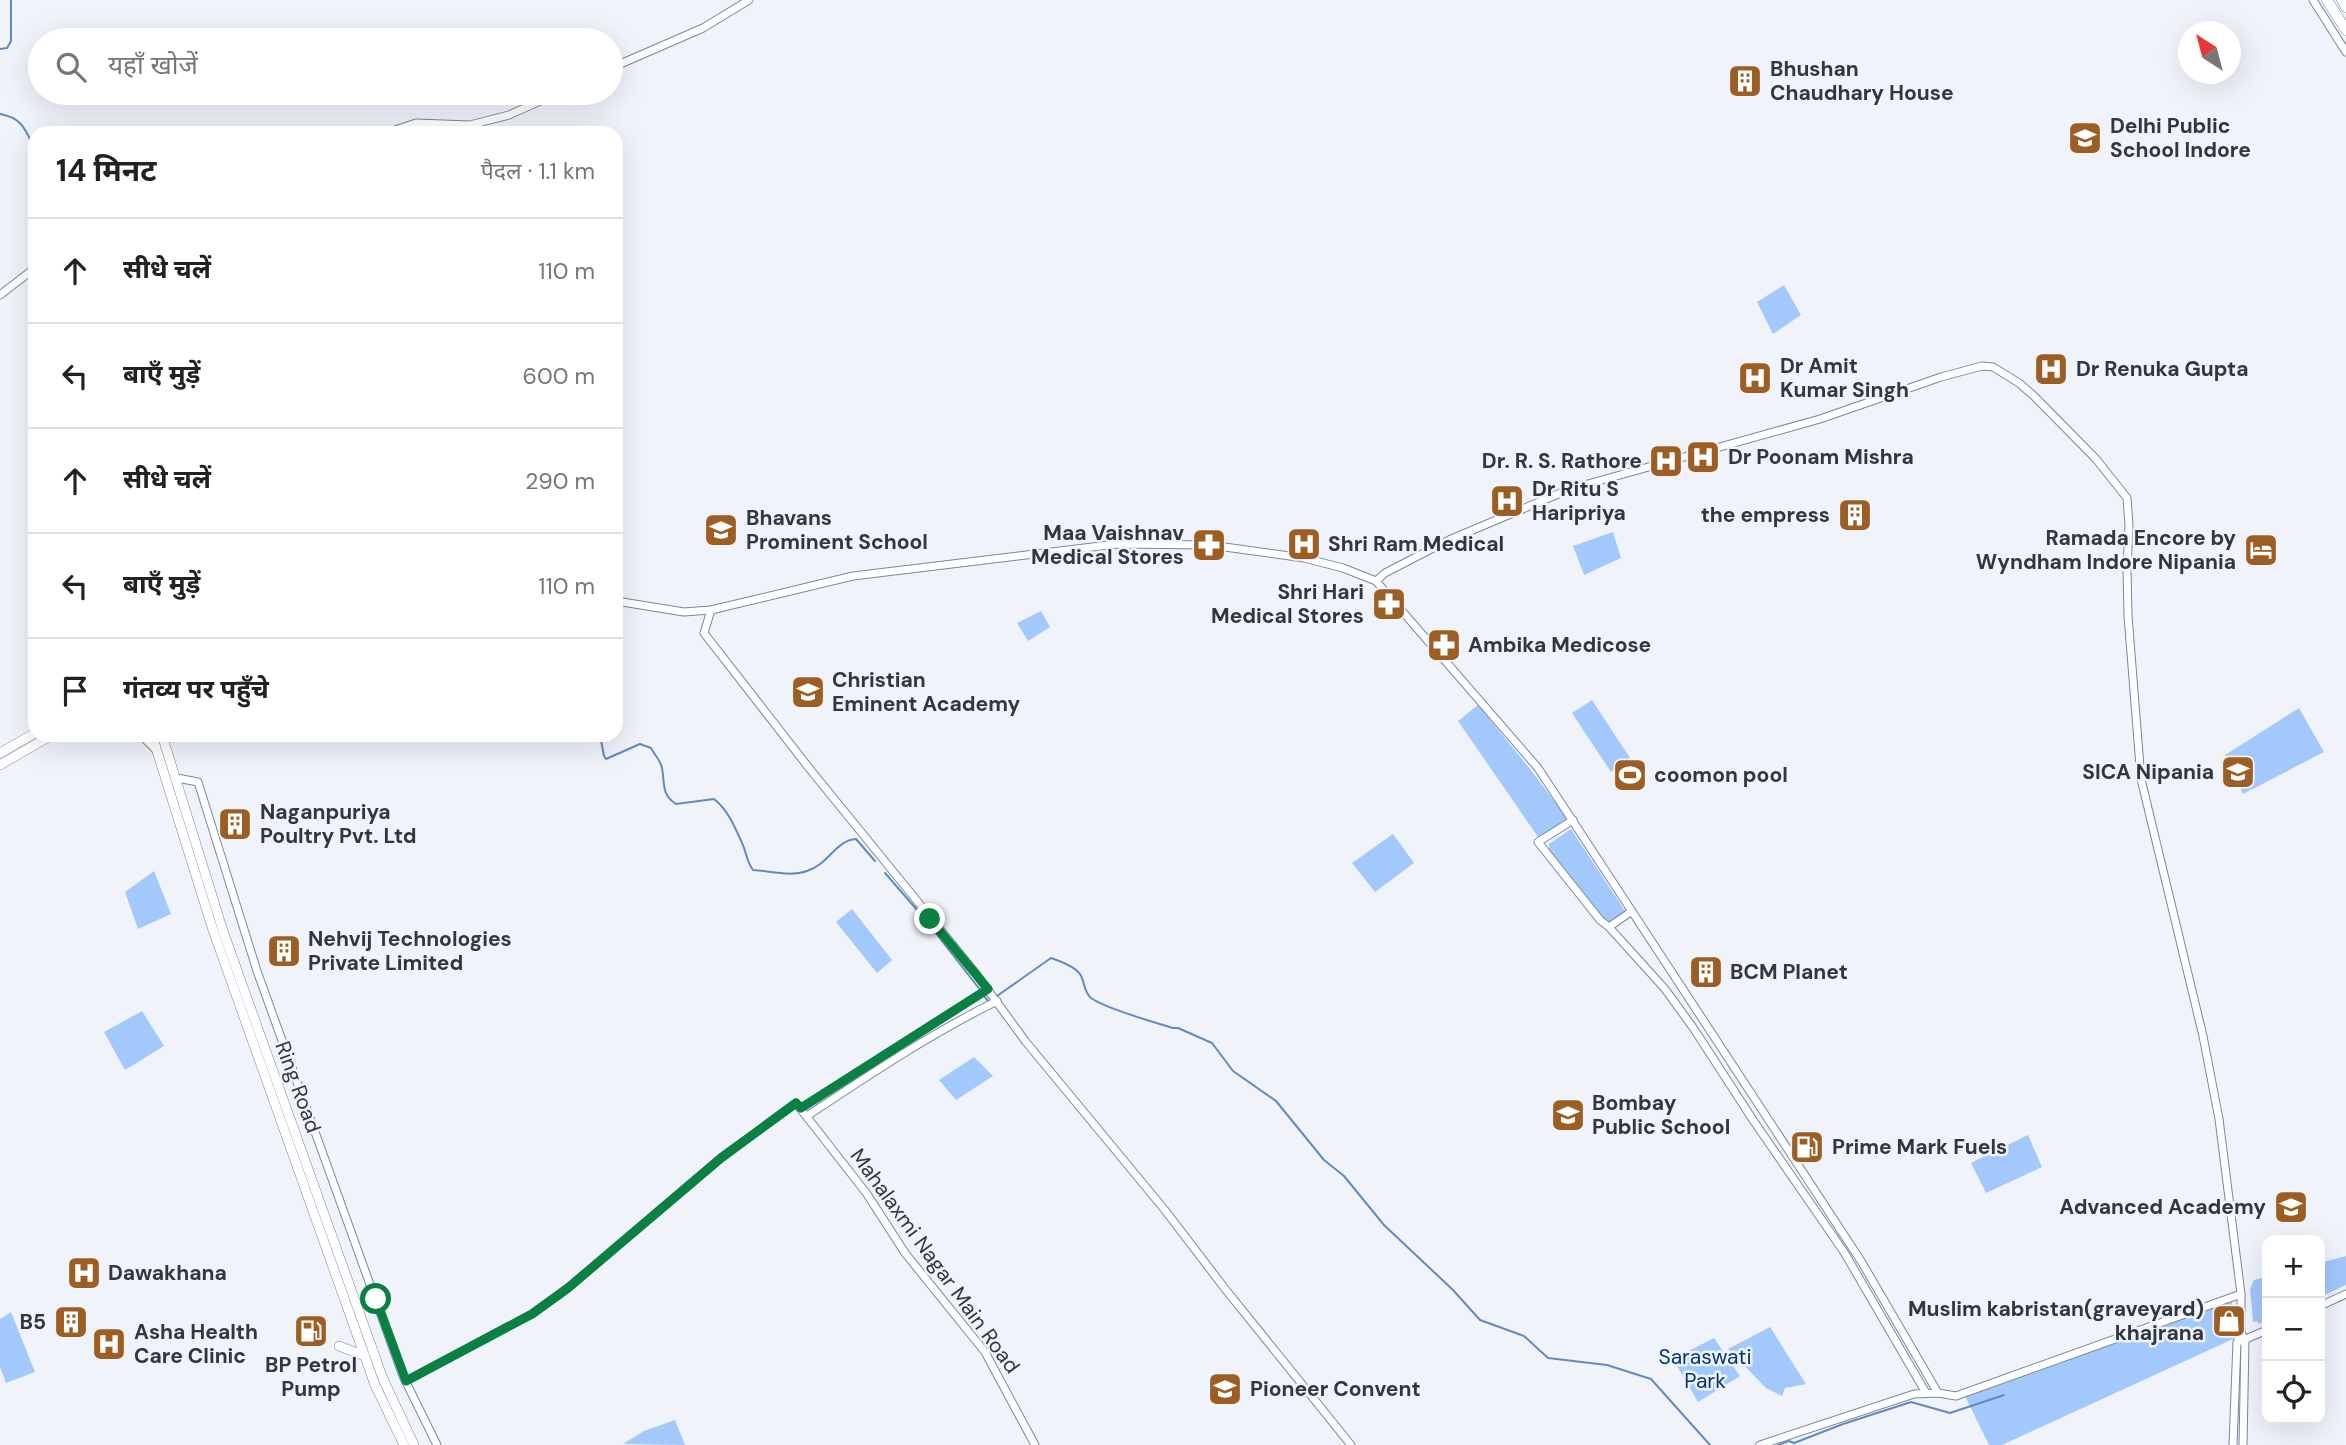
<!DOCTYPE html>
<html lang="hi">
<head>
<meta charset="utf-8">
<style>
	:root { --surface:#fff; --page:#f6f6f6; --text:#222; --muted:#767676; --line:#e0e0e0 }
	body { margin:0; font-family:"DM Sans","Noto Sans Devanagari",sans-serif; background:var(--page); color:var(--text) }
	.controls { position:absolute; right:21px; bottom:21px; display:grid; overflow:hidden; border-radius:14px; box-shadow:0 7px 28px #0002 }
	.controls button { width:63px; height:63px; display:grid; place-items:center; padding:0; border:0; border-bottom:2px solid var(--line); background:var(--surface); color:var(--text); font:35px sans-serif }
	.compass { position:absolute; left:2178px; top:21px; width:63px; height:63px; border-radius:50%; background:var(--surface); box-shadow:0 7px 28px #0002; rotate:324deg }
	.stop { position:absolute; width:21px; height:21px; margin:-16px; border:5px solid #0b8043; border-radius:50%; background:#fff }
	.stop.end { background:#0b8043; border-color:#fff; box-shadow:0 2px 7px #0008 }
	.list { margin:0; padding:0; list-style:none }
	h2 { display:flex; justify-content:space-between; align-items:center; height:91px; margin:0; padding:0 28px; font-size:30px }
	h2 small { font-size:23px; font-weight:400; color:var(--muted) }
	.list li { display:grid; grid-template-columns:46px 1fr auto; gap:21px; align-items:center; box-sizing:border-box; height:105px; padding:0 28px; border-top:2px solid var(--line) }
	.list b { display:block; font-size:26px; white-space:nowrap }
	.list em { font-size:23px; font-style:normal; color:var(--muted) }
	.icon { flex:none; width:38px; height:38px; fill:none; stroke:currentColor; stroke-width:2; stroke-linecap:round; stroke-linejoin:round }
	.map { position:relative; flex:none; width:2346px; height:1445px; overflow:hidden }
	.search { position:absolute; background:var(--surface); box-shadow:0 7px 28px #0002; left:28px; top:28px; width:595px; height:77px; display:flex; align-items:center; gap:18px; box-sizing:border-box; padding:0 24px; border-radius:38px; color:var(--muted); font-size:26px }
	.panel { position:absolute; background:var(--surface); box-shadow:0 7px 28px #0002; left:28px; top:126px; width:595px; height:616px; border-radius:21px }
	.map>svg:first-child { display:block }
	.green { fill:#a3c8fc }
	.lines { fill:none; stroke-linecap:round; stroke-linejoin:round }
	.stream { stroke:#628abf; stroke-width:2 }
	.minor-casing { stroke:#7688a1; stroke-width:9 }
	.major-casing { stroke:#7688a1; stroke-width:10 }
	.highway-casing { stroke:#7688a1; stroke-width:11 }
	.minor { stroke:#fff; stroke-width:7 }
	.major { stroke:#fff; stroke-width:9 }
	.highway { stroke:#fff; stroke-width:10 }
	.route { stroke:#0b8043; stroke-width:9 }
	.labels { text-anchor:middle; stroke-width:5; stroke-linejoin:round; paint-order:stroke }
	.poi-label { font-size:21px; font-weight:bold; fill:#2f3741; stroke:#f0f4fa; text-anchor:start }
	.street-label { font-size:21px; fill:#2f3741; stroke:#f0f4fa }
	.park-label { font-size:21px; fill:#003574; stroke:#f0f4fa }
</style>
</head>
<body>
<div class="map">
<svg width="2346" height="1445" viewBox="0 0 2346 1445">
	<rect width="100%" height="100%" fill="#f0f4fa"/>
	<!-- green -->
	<g class="green">
		<path d="M1784,285l17,30 -28,19 -16,-32z"/>
		<path d="M1613,532l8,26 -37,17 -11,-29z"/>
		<path d="M1041,611l9,16 -22,14 -11,-18z"/>
		<path d="M1592,700l38,58 -19,14 -39,-59z"/>
		<path d="M1478,705l52,64 37,49 -2,5 -22,14h-5l-80,-116z"/>
		<path d="M2299,708l25,44 -81,42 -18,-39z"/>
		<path d="M1571,829l54,82 -18,12 -58,-71v-8z"/>
		<path d="M1393,834l21,29 -39,29 -23,-29z"/>
		<path d="M154,871l17,43 -33,15 -13,-37z"/>
		<path d="M852,909l40,51 -15,13 -41,-51z"/>
		<path d="M142,1011l22,35 -39,24 -21,-38z"/>
		<path d="M974,1057l19,19 -37,24 -17,-20z"/>
		<path d="M2028,1135l14,32 -56,26 -15,-30z"/>
		<path d="M2346,1256v29l-26,12v-34z"/>
		<path d="M2267,1277v43l-8,4 -2,-3 -4,1 -3,-33 4,-9z"/>
		<path d="M2232,1300l1,39 -231,106h-13l-24,-49z"/>
		<path d="M11,1312l24,60 -29,11 -6,-16v-48z"/>
		<path d="M1770,1327l36,57 -21,4 -3,8 -16,-8 -38,-39z"/>
		<path d="M1714,1338l26,38 -42,26 -25,-43z"/>
		<path d="M675,1420l10,25 -62,-1 21,-13z"/>
	</g>
	<g class="lines">
		<!-- stream -->
		<g class="stream">
			<path d="M0,49l7,-1 4,-7v-41"/>
			<path d="M0,114c23,4 25,16 35,35"/>
			<path d="M600,735l4,21 2,3 34,-15 11,4c3,6 10,13 11,20 3,16 -1,26 14,36l38,-5c14,11 21,28 28,44 5,10 4,18 11,27 18,1 37,7 54,1 22,-7 29,-31 49,-32l19,22"/>
			<path d="M885,873l39,45 57,73"/>
			<path d="M984,996l5,6 3,-3"/>
			<path d="M997,996l54,-38c9,3 23,8 29,16 5,7 3,17 11,24 15,11 63,24 82,30h5l34,15 21,28 43,30 48,59 20,16 40,49 69,65 27,30 44,16 24,22 59,7 44,14 59,66"/>
			<path d="M1778,1445l11,-4 5,2 49,-19 68,-22 39,11 54,-18"/>
		</g>
		<!-- minor casing -->
		<g class="minor-casing">
			<g id="minor">
				<path d="M2313,0l33,52"/>
				<path d="M611,68l92,-40 46,-28"/>
				<path d="M386,133l30,-10 54,2 39,-10 49,-22"/>
				<path d="M0,295l35,-27"/>
				<path d="M1376,581l9,-8 64,-33 121,-51 250,-70 121,-42 41,-11 11,1 26,16 15,13 62,63 31,39 2,27 -2,43 1,48 13,163 62,257 16,83 22,175v39l-4,9 -4,103"/>
				<path d="M616,601l68,11 27,-2 142,-34 264,-32 93,1 94,13 39,10 33,13 162,187 323,493 77,132"/>
				<path d="M711,610l-7,23 105,135 165,203 52,71 138,167 62,81 125,155"/>
				<path d="M141,735l15,15"/>
				<path d="M177,778l21,4 59,189 146,405 34,69"/>
				<path d="M1573,820l-35,22 62,78 9,7 56,62 29,40 59,91 91,132 82,141"/>
				<path d="M1609,927l23,-16"/>
				<path d="M801,1108l187,-119"/>
				<path d="M807,1116c62,-41 123,-82 190,-115"/>
				<path d="M2320,1306l26,-12"/>
				<path d="M2241,1333l4,7 -2,105"/>
				<path d="M2241,1341l26,-11"/>
				<path d="M406,1381l126,-67 36,-26 153,-130 75,-55 71,91 38,59 80,99 50,93"/>
				<path d="M1760,1445l154,-51 24,-1 18,3 285,-102"/>
			</g>
		</g>
		<!-- major casing -->
		<g class="major-casing">
			<g id="major">
				<path d="M152,735l61,195 162,455 29,60"/>
				<path d="M162,735l61,196 160,448 31,66"/>
				<path d="M0,753l35,-20"/>
				<path d="M0,765l52,-30"/>
				<path d="M339,1346l26,10"/>
			</g>
		</g>
		<!-- highway casing -->
		<g class="highway-casing">
			<g id="highway">
				<path d="M2327,0l19,30"/>
				<path d="M2342,0l4,7"/>
			</g>
		</g>
		<!-- minor -->
		<use href="#minor" class="minor"/>
		<!-- major -->
		<use href="#major" class="major"/>
		<!-- highway -->
		<use href="#highway" class="highway"/>
	</g>
	<g class="lines">
		<!-- route -->
		<path class="route" d="M376,1299l30,82 126,-67 36,-26 153,-130 75,-55 5,5 187,-119 -58,-70"/>
	</g>
	<!-- icons -->
	<defs>
		<g id="building-square" transform="scale(1.75)"><rect x="-9" y="-9" width="18" height="18" rx="4" fill="#9d5e24" stroke="#f0f4fa"/><path d="M-4-6H4V6H1V3H-1V6H-4ZM-2.5-4.3h1.7v1.8h-1.7ZM.8-4.3h1.7v1.8H.8ZM-2.5-1h1.7V.8h-1.7ZM.8-1h1.7V.8H.8Z" fill="#fff"/></g>
		<g id="school-square" transform="scale(1.75)"><rect x="-9" y="-9" width="18" height="18" rx="4" fill="#9d5e24" stroke="#f0f4fa"/><path d="M0-5L7-2L0 1L-7-2ZM-4 1L0 2.5L4 1V4Q0 6-4 4Z" fill="#fff"/></g>
		<g id="hospital-square" transform="scale(1.75)"><rect x="-9" y="-9" width="18" height="18" rx="4" fill="#9d5e24" stroke="#f0f4fa"/><path d="M-5-5h3v3.5h4V-5h3V5h-3V1.5h-4V5h-3Z" fill="#fff"/></g>
		<g id="pharmacy-square" transform="scale(1.75)"><rect x="-9" y="-9" width="18" height="18" rx="4" fill="#9d5e24" stroke="#f0f4fa"/><path d="M-2-6h4v4h4v4h-4v4h-4v-4h-4v-4h4Z" fill="#fff"/></g>
		<g id="hotel-square" transform="scale(1.75)"><rect x="-9" y="-9" width="18" height="18" rx="4" fill="#9d5e24" stroke="#f0f4fa"/><path d="M-6-4.5h1.5V1H6V5H4.5V3h-9V5H-6ZM-4 0a1.8 1.8 0 1 1 3.6 0ZM.5 0V-2.5h3Q6-2.5 6 0Z" fill="#fff"/></g>
		<g id="university-square" transform="scale(1.75)"><rect x="-9" y="-9" width="18" height="18" rx="4" fill="#9d5e24" stroke="#f0f4fa"/><path d="M0-5L7-2L0 1L-7-2ZM-4 1L0 2.5L4 1V4Q0 6-4 4Z" fill="#fff"/></g>
		<g id="stadium-square" transform="scale(1.75)"><rect x="-9" y="-9" width="18" height="18" rx="4" fill="#9d5e24" stroke="#f0f4fa"/><path d="M0-5a6.5 5 0 1 0 0 10a6.5 5 0 1 0 0-10ZM-3.5-1.8h7v3.6h-7Z" fill="#fff"/></g>
		<g id="fuel-square" transform="scale(1.75)"><rect x="-9" y="-9" width="18" height="18" rx="4" fill="#9d5e24" stroke="#f0f4fa"/><path d="M-5.5-6h7V0h2V4h1.3V-2.5L3-4.5l.8-.8L6-3V5H2.5V1h-1V6h-7ZM-4.2-4.7v3.2H.2V-4.7Z" fill="#fff"/></g>
		<g id="shop-square" transform="scale(1.75)"><rect x="-9" y="-9" width="18" height="18" rx="4" fill="#9d5e24" stroke="#f0f4fa"/><path d="M-5-2.5h2.3a2.7 3.5 0 0 1 5.4 0H5L5.5 6h-11ZM-1.5-2.5h3a1.5 2.3 0 0 0-3 0Z" fill="#fff"/></g>
	</defs>
	<g fill-rule="evenodd">
		<use href="#building-square" x="1745" y="81"/>
		<use href="#school-square" x="2085" y="138"/>
		<use href="#hospital-square" x="2051" y="369"/>
		<use href="#hospital-square" x="1755" y="378"/>
		<use href="#hospital-square" x="1703" y="457"/>
		<use href="#hospital-square" x="1666" y="461"/>
		<use href="#hospital-square" x="1507" y="501"/>
		<use href="#building-square" x="1855" y="515"/>
		<use href="#school-square" x="721" y="530"/>
		<use href="#hospital-square" x="1304" y="544"/>
		<use href="#pharmacy-square" x="1209" y="545"/>
		<use href="#hotel-square" x="2261" y="550"/>
		<use href="#pharmacy-square" x="1389" y="604"/>
		<use href="#pharmacy-square" x="1444" y="645"/>
		<use href="#university-square" x="808" y="692"/>
		<use href="#university-square" x="2238" y="772"/>
		<use href="#stadium-square" x="1630" y="775"/>
		<use href="#building-square" x="235" y="824"/>
		<use href="#building-square" x="284" y="951"/>
		<use href="#building-square" x="1706" y="972"/>
		<use href="#school-square" x="1568" y="1115"/>
		<use href="#fuel-square" x="1807" y="1147"/>
		<use href="#university-square" x="2291" y="1207"/>
		<use href="#hospital-square" x="84" y="1273"/>
		<use href="#shop-square" x="2229" y="1321"/>
		<use href="#building-square" x="71" y="1322"/>
		<use href="#fuel-square" x="311" y="1331"/>
		<use href="#hospital-square" x="109" y="1344"/>
		<use href="#school-square" x="1225" y="1389"/>
	</g>
	<g class="labels">
		<!-- poi labels -->
		<g class="poi-label">
			<text x="1770" y="76">Bhushan<tspan x="1770" dy="24">Chaudhary House</tspan></text>
			<text x="2110" y="133">Delhi Public<tspan x="2110" dy="24">School Indore</tspan></text>
			<text x="1780" y="373">Dr Amit<tspan x="1780" dy="24">Kumar Singh</tspan></text>
			<text x="2076" y="376">Dr Renuka Gupta</text>
			<text x="1728" y="464">Dr Poonam Mishra</text>
			<text x="1642" y="468" text-anchor="end">Dr. R. S. Rathore</text>
			<text x="1532" y="496">Dr Ritu S<tspan x="1532" dy="24">Haripriya</tspan></text>
			<text x="1830" y="522" text-anchor="end">the empress</text>
			<text x="746" y="525">Bhavans<tspan x="746" dy="24">Prominent School</tspan></text>
			<text x="1184" y="540" text-anchor="end">Maa Vaishnav<tspan x="1184" dy="24">Medical Stores</tspan></text>
			<text x="2236" y="545" text-anchor="end">Ramada Encore by<tspan x="2236" dy="24">Wyndham Indore Nipania</tspan></text>
			<text x="1328" y="551">Shri Ram Medical</text>
			<text x="1364" y="599" text-anchor="end">Shri Hari<tspan x="1364" dy="24">Medical Stores</tspan></text>
			<text x="1468" y="652">Ambika Medicose</text>
			<text x="832" y="687">Christian<tspan x="832" dy="24">Eminent Academy</tspan></text>
			<text x="2214" y="779" text-anchor="end">SICA Nipania</text>
			<text x="1654" y="782">coomon pool</text>
			<text x="260" y="819">Naganpuriya<tspan x="260" dy="24">Poultry Pvt. Ltd</tspan></text>
			<text x="308" y="946">Nehvij Technologies<tspan x="308" dy="24">Private Limited</tspan></text>
			<text x="1730" y="979">BCM Planet</text>
			<text x="1592" y="1110">Bombay<tspan x="1592" dy="24">Public School</tspan></text>
			<text x="1832" y="1154">Prime Mark Fuels</text>
			<text x="2266" y="1214" text-anchor="end">Advanced Academy</text>
			<text x="108" y="1280">Dawakhana</text>
			<text x="2204" y="1316" text-anchor="end">Muslim kabristan(graveyard)<tspan x="2204" dy="24">khajrana</tspan></text>
			<text x="46" y="1329" text-anchor="end">B5</text>
			<text x="134" y="1339">Asha Health<tspan x="134" dy="24">Care Clinic</tspan></text>
			<text x="311" y="1372" text-anchor="middle">BP Petrol<tspan x="311" dy="24">Pump</tspan></text>
			<text x="1250" y="1396">Pioneer Convent</text>
		</g>
		<!-- street labels -->
		<g class="street-label">
			<text transform="translate(298 1087) rotate(70)" y="7">Ring Road</text>
			<text transform="translate(935 1261) rotate(54)" y="7">Mahalaxmi Nagar Main Road</text>
		</g>
		<!-- park labels -->
		<g class="park-label">
			<text x="1705" y="1364">Saraswati<tspan x="1705" dy="24">Park</tspan></text>
		</g>
	</g>
</svg>
<div class="controls">
<button>+</button>
<button>−</button>
<button><svg class="icon" aria-label="locate" viewBox="0 0 24 24"><circle cx="12" cy="12" r="6"/><path d="M12 2v4M12 18v4M2 12h4M18 12h4"/></svg></button>
</div>
<svg class="compass" viewBox="-18 -18 36 36"><path d="M0-13l5 13h-10z" fill="#e53935"/><path d="M0 13l5-13h-10z" fill="#767676"/></svg>
<div class="stop" style="left:376px;top:1299px"></div>
<div class="stop end" style="left:930px;top:919px"></div>
<div class="search"><svg class="icon" aria-label="search" viewBox="0 0 24 24"><circle cx="10" cy="10" r="6"/><path d="M15 15l6 6"/></svg>यहाँ खोजें</div>
<section class="panel">
<h2>14 मिनट<small>पैदल · 1.1 km</small></h2>
<ul class="list">
<li><svg class="icon" aria-label="ahead" viewBox="0 0 24 24"><path d="M12 20V5M6 11l6-6 6 6"/></svg><div><b>सीधे चलें</b></div><em>110 m</em></li>
<li><svg class="icon" aria-label="left" viewBox="0 0 24 24"><path d="M17 20v-9H6M10 6l-5 5 5 5"/></svg><div><b>बाएँ मुड़ें</b></div><em>600 m</em></li>
<li><svg class="icon" aria-label="ahead" viewBox="0 0 24 24"><path d="M12 20V5M6 11l6-6 6 6"/></svg><div><b>सीधे चलें</b></div><em>290 m</em></li>
<li><svg class="icon" aria-label="left" viewBox="0 0 24 24"><path d="M17 20v-9H6M10 6l-5 5 5 5"/></svg><div><b>बाएँ मुड़ें</b></div><em>110 m</em></li>
<li><svg class="icon" aria-label="arrive" viewBox="0 0 24 24"><path d="M6 21V4h12l-3 4 3 4H6"/></svg><div><b>गंतव्य पर पहुँचे</b></div></li>
</ul>
</section>
</div>
</body>
</html>
